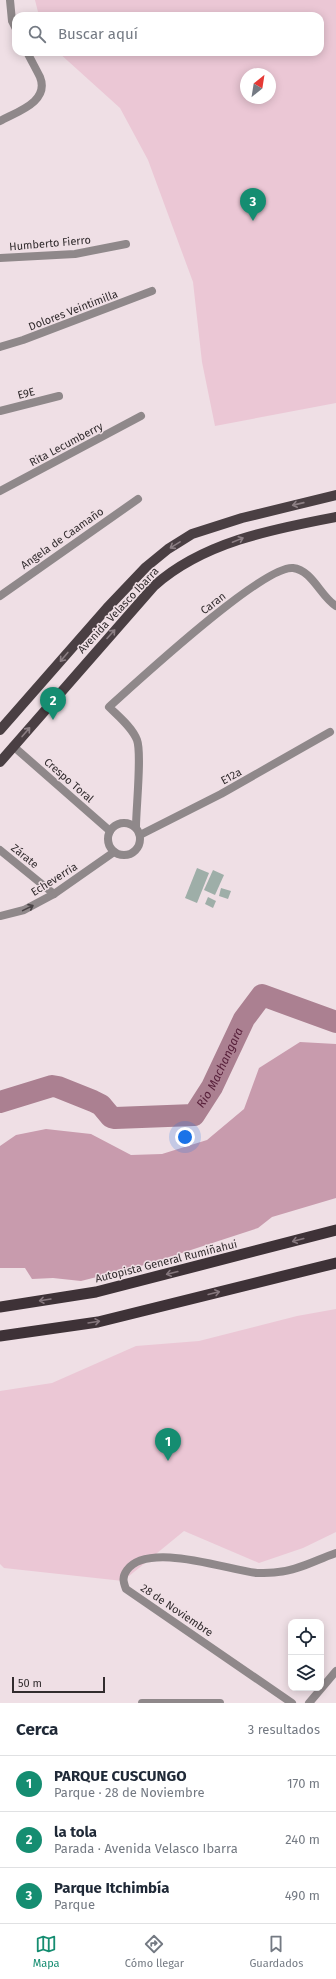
<!DOCTYPE html>
<html lang="es">
<head>
<meta charset="utf-8">
<style>
	:root { --surface:#fff; --page:#f2f2f3; --text:#1f2937; --muted:#747a83; --line:#e0e1e3; --accent:#158d71 }
	body { margin:0; font-family:"Fira Sans",sans-serif; background:var(--page); color:var(--text) }
	.controls { position:absolute; right:12px; bottom:12px; display:grid; overflow:hidden; border-radius:8px; box-shadow:0 2px 10px #0003 }
	.controls button { width:36px; height:36px; display:grid; place-items:center; padding:0; border:0; border-bottom:1px solid var(--line); background:var(--surface); color:var(--text); font:20px sans-serif }
	.compass { position:absolute; left:240px; top:68px; width:36px; height:36px; border-radius:50%; background:var(--surface); box-shadow:0 2px 10px #0003; rotate:30deg }
	.scale { position:absolute; left:12px; bottom:10px; width:93px; box-sizing:border-box; padding-left:4px; border:2px solid #322c2e; border-top:0; font-size:11px; line-height:14px; white-space:nowrap; color:#322c2e; -webkit-text-stroke:3px #efdfe5; paint-order:stroke }
	.you { position:absolute; left:185px; top:1137px; width:14px; height:14px; margin:-10px; border:3px solid #fff; border-radius:50%; background:#1a73e8; box-shadow:0 0 0 6px #1a73e833 }
	.badge { display:grid; place-items:center; width:26px; height:26px; border-radius:50%; background:var(--accent); color:#fff; font-size:13px; font-weight:700 }
	.pin { position:absolute; translate:-50% -33px; filter:drop-shadow(0 1px 2px #0008) }
	.pin::after { content:''; position:absolute; top:21px; width:14px; height:12px; background:inherit; clip-path:polygon(0 0,100% 0,50% 100%) }
	.list { margin:0; padding:0; list-style:none }
	h2 { display:flex; justify-content:space-between; align-items:center; height:52px; margin:0; padding:0 16px; font-size:17px }
	h2 small { font-size:13px; font-weight:400; color:var(--muted) }
	.list li { display:grid; grid-template-columns:26px 1fr auto; gap:12px; align-items:center; box-sizing:border-box; height:56px; padding:0 16px; border-top:1px solid var(--line) }
	.list b { display:block; font-size:15px; white-space:nowrap }
	.list p { margin:0; font-size:13px; white-space:nowrap; color:var(--muted) }
	.list em { font-size:13px; font-style:normal; color:var(--muted) }
	.icon { flex:none; width:22px; height:22px; fill:none; stroke:currentColor; stroke-width:2; stroke-linecap:round; stroke-linejoin:round }
	.map { position:relative; flex:none; width:336px; height:1703px; overflow:hidden }
	.search { position:absolute; background:var(--surface); box-shadow:0 2px 10px #0003; left:12px; right:12px; top:12px; height:44px; display:flex; align-items:center; gap:10px; box-sizing:border-box; padding:0 14px; border-radius:12px; color:var(--muted); font-size:15px }
	.sheet { height:220px; background:var(--surface) }
	nav { display:flex; justify-content:space-around; align-items:center; box-sizing:border-box; height:56px; border-top:1px solid var(--line); background:var(--surface); font-size:11px; color:var(--muted) }
	nav a { display:grid; justify-items:center; gap:2px }
	nav .on { color:var(--accent) }
	.map>svg:first-child { display:block }
	.green { fill:#ebc7d5; fill-rule:evenodd }
	.forest { fill:#c89bad }
	.lines { fill:none; stroke-linecap:round; stroke-linejoin:round }
	.river { stroke:#ab8091; stroke-width:22 }
	.building { fill:#9eaea8 }
	.minor { stroke:#8f888a; stroke-width:8 }
	.primary { stroke:#4a3f43; stroke-width:10 }
	.trunk { stroke:#3e3237; stroke-width:11 }
	.oneway { stroke:#8c7f84 }
	.oneway2 { stroke:#494345 }
	.oneway3 { stroke:#85777d }
	.labels { text-anchor:middle; stroke-width:3; stroke-linejoin:round; paint-order:stroke }
	.street-label { font-size:11px; fill:#322c2e; stroke:#efdfe5 }
	.water-label { font-size:12px; font-style:italic; fill:#561e39; stroke:#efdfe5 }
</style>
</head>
<body>
<div class="map">
<svg width="336" height="1703" viewBox="0 0 336 1703">
	<rect width="100%" height="100%" fill="#efdfe5"/>
	<!-- green -->
	<g class="green">
		<path d="M35,0h301v403l-121,23 -13,-64 -9,-80 -45,-122 -28,-52 -62,-56h262v-36h-281zM246,74h24v24h-24z"/>
		<path d="M336,1309v223l-33,16 -44,15 -75,-32 -61,50 -119,-13 -4,-4v-173l52,-8 84,-37 63,-5 98,-25z"/>
	</g>
	<!-- forest -->
	<path class="forest" d="M300,1042l36,2v154l-64,19 -14,11 -110,36 -67,17 -28,-3 -21,1 -7,-11h-25v-122l16,-11 30,-6 45,5 40,21 31,-1 45,-14 37,-31 15,-41z"/>
	<g class="lines">
		<!-- river -->
		<path class="river" id="s1" d="M0,1102l52,-16 6,1 35,14 8,4 10,12 4,1 79,-3 18,-28 32,-68 18,-24 74,27"/>
	</g>
	<!-- building -->
	<g class="building">
		<path d="M197,868l12,5 -12,30 -12,-5z"/>
		<path d="M213,870l11,5 -9,20 -11,-5z"/>
		<path d="M221,888l10,3 -3,8 -9,-3z"/>
		<path d="M208,897l8,4 -3,7 -8,-4z"/>
	</g>
	<g class="lines">
		<!-- minor -->
		<g class="minor">
			<path d="M10,0l2,21 4,8"/>
			<path d="M0,121c16,-9 50,-19 40,-44 -4,-8 -9,-17 -13,-25"/>
			<path d="M0,258l75,-4 51,-10"/>
			<path d="M0,347l23,-7 129,-49"/>
			<path d="M0,411l59,-15"/>
			<path d="M0,491l141,-75"/>
			<path d="M0,596l138,-97"/>
			<path d="M13,746l97,85"/>
			<circle cx="124" cy="839" r="16"/>
			<path d="M136,827c0,-18 6,-74 1,-87 -5,-13 -19,-24 -28,-33 28,-25 154,-142 184,-139 19,2 28,29 43,38"/>
			<path d="M140,835l81,-41 109,-62"/>
			<path d="M0,850l54,44"/>
			<path d="M0,916l24,-6 30,-16 60,-42"/>
			<path d="M142,1703h78"/>
			<path d="M292,1703l-166,-114c-3,-8 -4,-12 1,-19 21,-29 101,0 130,3 7,0 14,0 21,-1 19,-1 40,-13 58,-19"/>
			<path d="M309,1703l27,-32"/>
		</g>
		<!-- primary -->
		<g class="primary">
			<path d="M0,730l107,-122 39,-41 22,-18 24,-15 50,-16 94,-23"/>
			<path d="M0,762l154,-176c49,-44 119,-57 182,-69"/>
		</g>
		<!-- trunk -->
		<g class="trunk">
			<path d="M0,1307l96,-15 240,-62"/>
			<path d="M0,1336l98,-14 238,-59"/>
		</g>
	</g>
	<!-- one-way arrows -->
	<defs><path id="oneway-shaft" d="M-6 0H5M1.5-3L5.5 0L1.5 3" fill="none" stroke-width="1.6" stroke-linecap="round" stroke-linejoin="round"/></defs>
	<g class="oneway">
		<use href="#oneway-shaft" transform="translate(298 504) rotate(167)"/>
		<use href="#oneway-shaft" transform="translate(238 540) rotate(-22)"/>
		<use href="#oneway-shaft" transform="translate(175 545) rotate(148)"/>
		<use href="#oneway-shaft" transform="translate(111 634) rotate(-48)"/>
		<use href="#oneway-shaft" transform="translate(64 657) rotate(130)"/>
		<use href="#oneway-shaft" transform="translate(26 732) rotate(-49)"/>
	</g>
	<use class="oneway2" href="#oneway-shaft" transform="translate(28 908) rotate(-26)"/>
	<g class="oneway3">
		<use href="#oneway-shaft" transform="translate(298 1240) rotate(165)"/>
		<use href="#oneway-shaft" transform="translate(172 1273) rotate(166)"/>
		<use href="#oneway-shaft" transform="translate(214 1293) rotate(-14)"/>
		<use href="#oneway-shaft" transform="translate(45 1300) rotate(171)"/>
		<use href="#oneway-shaft" transform="translate(94 1322) rotate(-9)"/>
	</g>
	<g class="labels">
		<!-- street labels -->
		<g class="street-label">
			<text transform="translate(50 243) rotate(-5)" y="4">Humberto Fierro</text>
			<text transform="translate(73 310) rotate(-21)" y="4">Dolores Veintimilla</text>
			<text transform="translate(26 393) rotate(-15)" y="4">E9E</text>
			<text transform="translate(66 444) rotate(-28)" y="4">Rita Lecumberry</text>
			<text transform="translate(62 538) rotate(-35)" y="4">Angela de Caamaño</text>
			<text transform="translate(213 603) rotate(-38)" y="4">Caran</text>
			<text transform="translate(118 610) rotate(-47)" y="4">Avenida Velasco Ibarra</text>
			<text transform="translate(231 776) rotate(-29)" y="4">E12a</text>
			<text transform="translate(69 780) rotate(41)" y="4">Crespo Toral</text>
			<text transform="translate(25 856) rotate(39)" y="4">Zárate</text>
			<text transform="translate(54 879) rotate(-32)" y="4">Echeverria</text>
			<text transform="translate(166 1261) rotate(-14)" y="4">Autopista General Rumiñahui</text>
			<text transform="translate(177 1610) rotate(34)" y="4">28 de Noviembre</text>
		</g>
		<!-- water labels -->
		<g class="water-label">
			<text dy="4" stroke="none"><textPath href="#s1" startOffset="260">Rio Machangara</textPath></text>
		</g>
	</g>
</svg>
<div class="controls">
<button><svg class="icon" aria-label="locate" viewBox="0 0 24 24"><circle cx="12" cy="12" r="6"/><path d="M12 2v4M12 18v4M2 12h4M18 12h4"/></svg></button>
<button><svg class="icon" aria-label="layers" viewBox="0 0 24 24"><path d="M12 4l9 5-9 5-9-5zM3 14l9 5 9-5"/></svg></button>
</div>
<svg class="compass" viewBox="-18 -18 36 36"><path d="M0-13l5 13h-10z" fill="#e53935"/><path d="M0 13l5-13h-10z" fill="#747a83"/></svg>
<div class="scale">50 m</div>
<div class="you"></div>
<div class="pin badge" style="left:168px;top:1461px">1</div>
<div class="pin badge" style="left:53px;top:720px">2</div>
<div class="pin badge" style="left:253px;top:221px">3</div>
<div class="search"><svg class="icon" aria-label="search" viewBox="0 0 24 24"><circle cx="10" cy="10" r="6"/><path d="M15 15l6 6"/></svg>Buscar aquí</div>
</div>
<section class="sheet">
<h2>Cerca<small>3 resultados</small></h2>
<ul class="list">
<li><span class="badge">1</span><div><b>PARQUE CUSCUNGO</b><p>Parque · 28 de Noviembre</p></div><em>170 m</em></li>
<li><span class="badge">2</span><div><b>la tola</b><p>Parada · Avenida Velasco Ibarra</p></div><em>240 m</em></li>
<li><span class="badge">3</span><div><b>Parque Itchimbía</b><p>Parque</p></div><em>490 m</em></li>
</ul>
</section>
<nav>
<a class="on"><svg class="icon" aria-label="map" viewBox="0 0 24 24"><path d="M3 6l6-2 6 2 6-2v14l-6 2-6-2-6 2zM9 4v14M15 6v14"/></svg>Mapa</a>
<a><svg class="icon" aria-label="directions" viewBox="0 0 24 24"><path d="M12 3l9 9-9 9-9-9zM9 14v-3h6M13 9l2 2-2 2"/></svg>Cómo llegar</a>
<a><svg class="icon" aria-label="saved" viewBox="0 0 24 24"><path d="M7 4h10v16l-5-4-5 4z"/></svg>Guardados</a>
</nav>
</body>
</html>
